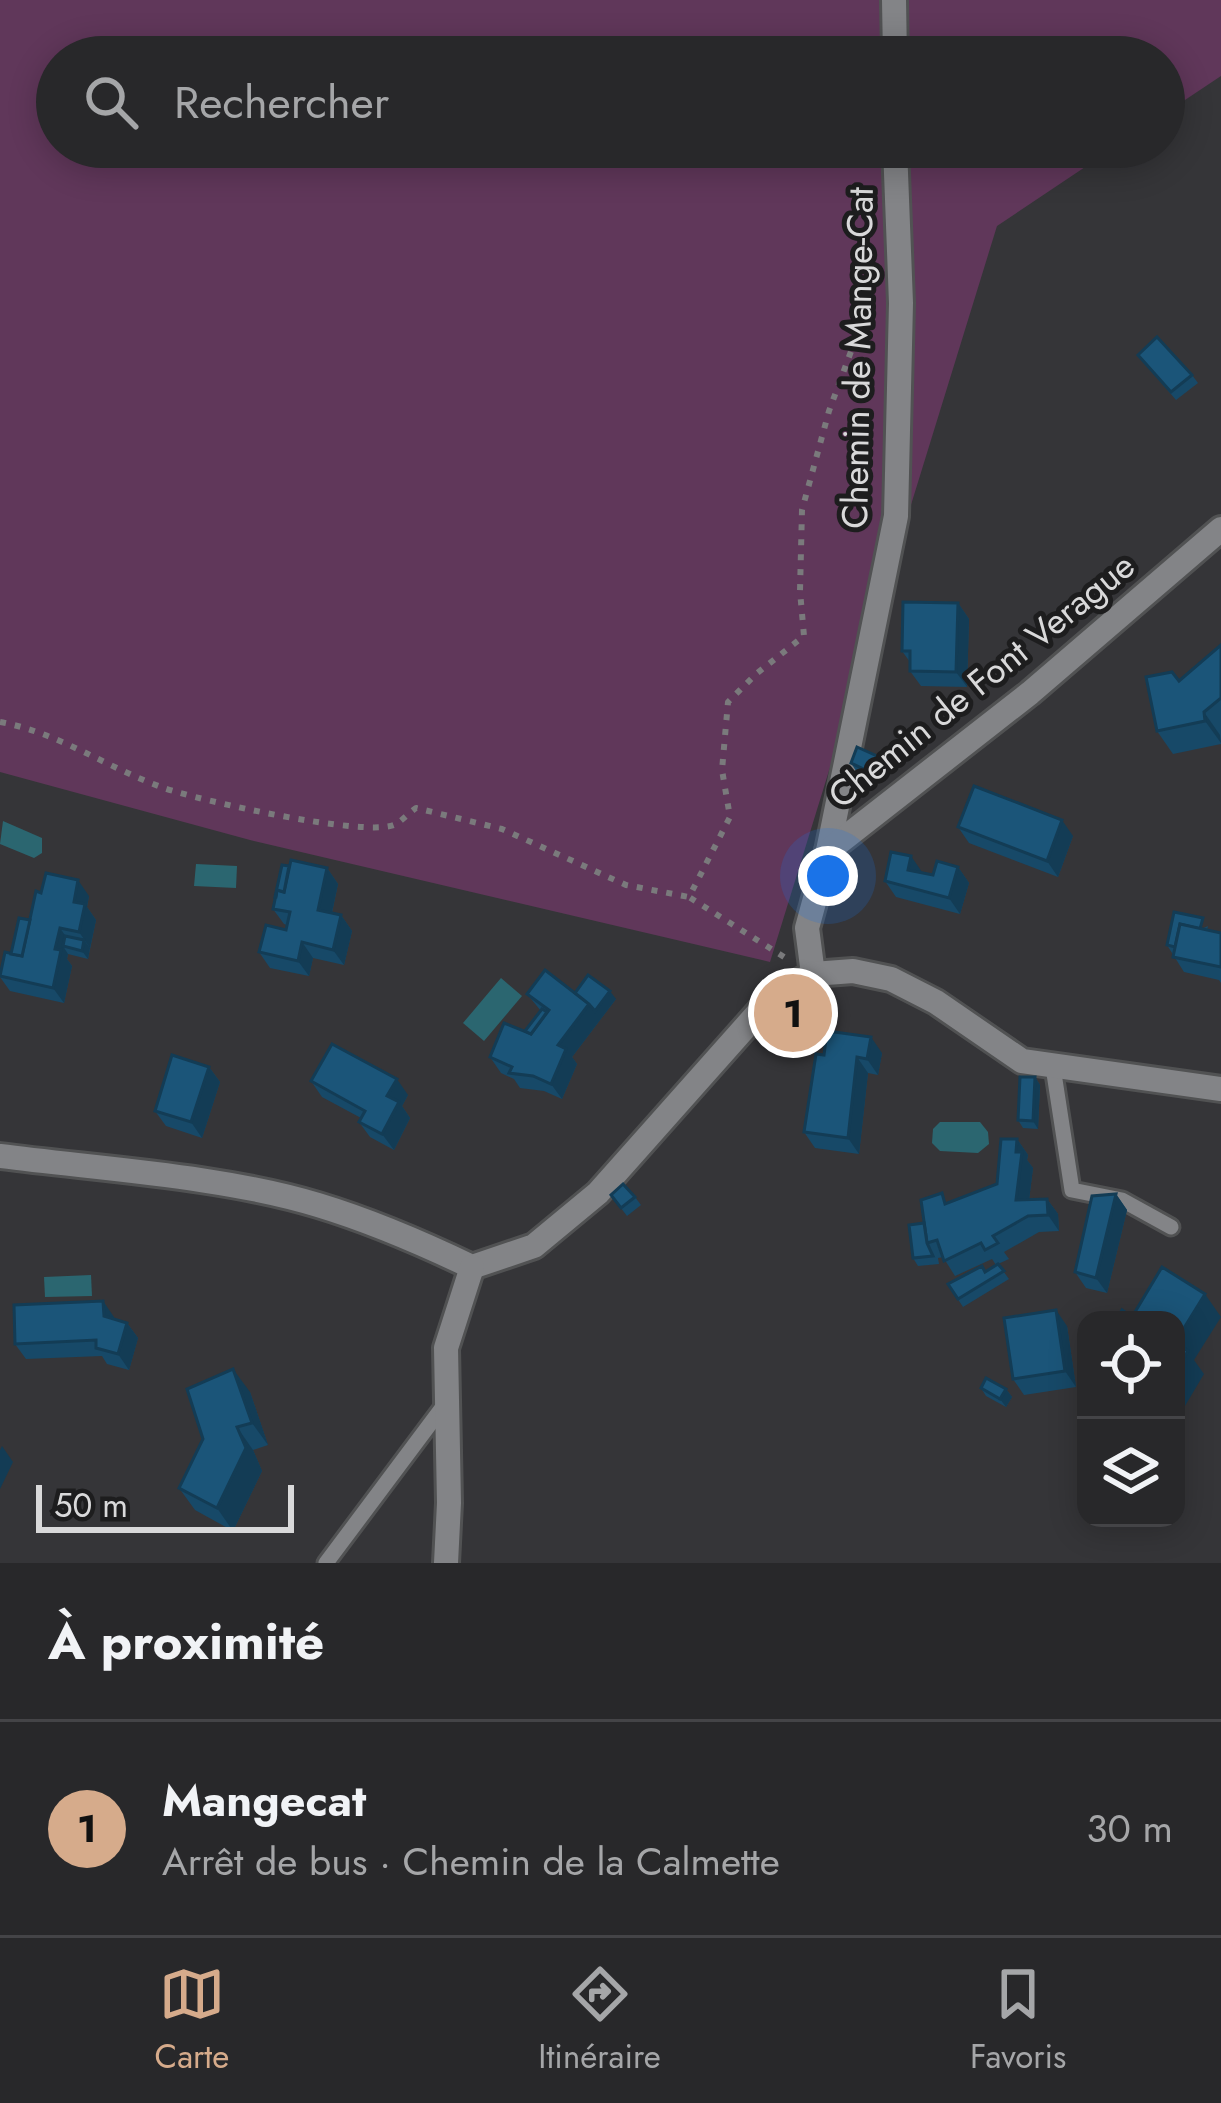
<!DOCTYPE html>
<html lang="fr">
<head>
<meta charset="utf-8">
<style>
	:root { --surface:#28282a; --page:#303032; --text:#f1f3f6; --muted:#a5a6a8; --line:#444447; --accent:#d6ab8b }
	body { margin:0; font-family:Jost,sans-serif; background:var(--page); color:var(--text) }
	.controls { position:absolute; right:36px; bottom:36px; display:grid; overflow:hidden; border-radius:24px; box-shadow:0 6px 30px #0003 }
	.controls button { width:108px; height:108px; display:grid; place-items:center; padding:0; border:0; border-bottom:3px solid var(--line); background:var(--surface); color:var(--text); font:60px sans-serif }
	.scale { position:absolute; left:36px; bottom:30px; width:258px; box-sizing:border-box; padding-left:12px; border:6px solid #d9d9da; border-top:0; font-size:33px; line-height:42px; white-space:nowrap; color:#d9d9da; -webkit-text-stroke:9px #1d1d1e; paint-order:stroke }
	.you { position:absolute; left:828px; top:876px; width:42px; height:42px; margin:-30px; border:9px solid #fff; border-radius:50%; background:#1a73e8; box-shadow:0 0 0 18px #1a73e833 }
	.badge { display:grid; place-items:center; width:78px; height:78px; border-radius:50%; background:var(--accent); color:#111; font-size:39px; font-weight:700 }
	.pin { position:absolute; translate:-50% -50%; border:6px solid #fff; box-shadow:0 3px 12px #0006 }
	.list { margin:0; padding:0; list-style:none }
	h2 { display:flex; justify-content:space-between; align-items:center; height:156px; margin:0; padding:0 48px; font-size:51px }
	h2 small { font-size:39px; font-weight:400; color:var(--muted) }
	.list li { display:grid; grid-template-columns:78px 1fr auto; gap:36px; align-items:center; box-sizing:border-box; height:216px; padding:0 48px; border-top:3px solid var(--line) }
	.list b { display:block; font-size:45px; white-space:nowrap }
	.list p { margin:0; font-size:39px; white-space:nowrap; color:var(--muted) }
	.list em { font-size:39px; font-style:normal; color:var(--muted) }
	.icon { flex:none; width:66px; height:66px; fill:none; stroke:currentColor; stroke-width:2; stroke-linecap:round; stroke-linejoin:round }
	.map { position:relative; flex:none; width:1221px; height:1563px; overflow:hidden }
	.search { position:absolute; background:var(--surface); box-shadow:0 6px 30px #0003; left:36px; right:36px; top:36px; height:132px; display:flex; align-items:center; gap:30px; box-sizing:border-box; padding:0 42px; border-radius:66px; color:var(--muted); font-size:45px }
	.sheet { height:372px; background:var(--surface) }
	nav { display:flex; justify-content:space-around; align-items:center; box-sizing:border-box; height:168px; border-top:3px solid var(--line); background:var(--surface); font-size:33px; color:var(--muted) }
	nav a { display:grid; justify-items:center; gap:6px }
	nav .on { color:var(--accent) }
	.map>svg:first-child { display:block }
	.green { fill:#60375a }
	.water { fill:#2b6670 }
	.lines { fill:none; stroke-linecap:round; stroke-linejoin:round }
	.service-casing { stroke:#515253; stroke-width:21 }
	.minor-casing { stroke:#515253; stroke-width:30 }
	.path { stroke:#7a7a7c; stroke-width:6; stroke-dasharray:6 9; stroke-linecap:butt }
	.service { stroke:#838487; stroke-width:15 }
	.minor { stroke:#838487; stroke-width:24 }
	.wall { fill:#174968 }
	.shaded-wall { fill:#133c55 }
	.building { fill:#1b5579; stroke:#133c55; stroke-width:3 }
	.labels { text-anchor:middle; stroke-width:10; stroke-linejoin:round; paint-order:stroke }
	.street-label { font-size:36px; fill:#d9d9da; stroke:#1d1d1e }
</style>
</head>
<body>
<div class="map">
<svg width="1221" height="1563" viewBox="0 0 1221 1563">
	<rect width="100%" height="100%" fill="#353538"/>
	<!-- green -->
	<path class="green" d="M0,0h1221v76l-57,38v-57h-1107v90h1058l-118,79 -227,736 -520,-122 -250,-68z"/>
	<!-- water -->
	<g class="water">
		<path d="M3,821l39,17v15l-8,5 -34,-14z"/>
		<path d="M196,864l41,2 -1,22 -42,-2z"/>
		<path d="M501,978l21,18 -38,45 -21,-18z"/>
		<path d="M940,1122h40l8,10 1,12 -11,9 -38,-2 -8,-8 1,-14z"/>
		<path d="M91,1275l1,21 -47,1 -1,-20z"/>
	</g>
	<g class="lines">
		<!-- service casing -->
		<g class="service-casing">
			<g id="service">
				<path d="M1053,1067l19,123 50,10 49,27"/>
				<path d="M326,1563l119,-159"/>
			</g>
		</g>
		<!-- minor casing -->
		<g class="minor-casing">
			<g id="minor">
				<path d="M894,0l1,57"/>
				<path d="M828,851l68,-335 5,-213 -6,-156"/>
				<path d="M813,974l-6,-46 21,-77 202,-158 191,-164"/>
				<path d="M0,1156c100,13 223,20 318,49 53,16 104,38 154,62l62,-21 64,-53 175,-197 40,-22 40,-3 38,8 45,23 86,59 199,28"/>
				<path d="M446,1563l3,-60 -3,-155 26,-81"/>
			</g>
		</g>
		<!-- path -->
		<g class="path">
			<path d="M0,722c60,11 107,46 164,66 37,13 199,49 230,37 7,-3 16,-13 22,-17l86,21 124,56 63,12"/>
			<path d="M784,957l-95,-60 41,-80 -8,-47 6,-68 28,-28 48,-38 -4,-45 2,-81 27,-99 31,-84 10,-15"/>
		</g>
		<!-- service -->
		<use href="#service" class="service"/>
		<!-- minor -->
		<use href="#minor" class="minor"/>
	</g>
	<!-- wall -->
	<g class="wall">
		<path d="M1138,355l54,20 6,8 -22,17z"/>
		<path d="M958,603l11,16 -2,68 -46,-1 -11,-15v-9l-8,-11z"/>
		<path d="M1221,645v99l-48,10 -16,-23 22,-50z"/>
		<path d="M877,756l6,8 -8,16 -19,-9 -5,-8z"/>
		<path d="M958,827l115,9 -15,41 -89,-34z"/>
		<path d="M958,867l11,16 -9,31 -64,-17 -11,-16 37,-9 11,3z"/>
		<path d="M327,868l11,16 -6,29 9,2 11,16 -8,34 -31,-7 -4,18 -39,-8 -11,-16 27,-22 1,-5 -3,-1 -11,-15z"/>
		<path d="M89,896l-2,11 9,13 -8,39 -20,-5 -1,5 5,7 -8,37 -54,-12 -10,-14v-6l30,-51z"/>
		<path d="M1208,926l-1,4 14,3v50l-2,-3 -35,-8 -17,-27z"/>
		<path d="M575,993l41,6 -44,58 5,7 -15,35 -18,-8 -24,-3 -6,-9 -13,-6 -11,-16 35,-26 16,-20 -14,-17z"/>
		<path d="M882,1053l-4,22 -10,-2 -9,81 -44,-6 -11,-16 20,-77z"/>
		<path d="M209,1067l11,15 -18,56 -36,-12 -11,-15z"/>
		<path d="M1035,1077l5,8 -2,44 -15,-1 -5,-8z"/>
		<path d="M311,1081l97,14 -6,11 8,12 -16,32 -24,-13 -11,-15 2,-4 -39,-21z"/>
		<path d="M1017,1139l11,16 -1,5 6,8 -4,32 18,-1 11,15 1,17 -20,1 -35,20 5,7 -11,5 11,15 -46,28 -15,-23 37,-12 11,-7 -4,-6 -37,17 -12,-19 -5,1 1,6 -21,2 -5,-8 11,-35 73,-39z"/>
		<path d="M1116,1194l11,16 -20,83 -21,-5 -11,-16z"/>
		<path d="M611,1195l24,2 6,8 -14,11z"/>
		<path d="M103,1301l11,18 13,4 11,15 -9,32 -22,-6 -5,-8 -76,3 -11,-15z"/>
		<path d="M1067,1326l9,61 -52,8 -11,-16z"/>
		<path d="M981,1388l25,1 6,8 -6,10 -20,-11z"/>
		<path d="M250,1392l18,53 -15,5 9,21 -29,60 -38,-21 -16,-22z"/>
	</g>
	<!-- shaded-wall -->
	<g class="shaded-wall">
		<path d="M958,603l11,16 -2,68 -11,-15z"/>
		<path d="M1204,712l16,23 1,8 -16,-22z"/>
		<path d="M877,756l6,8 -8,16 -5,-8z"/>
		<path d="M1062,820l11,16 -15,41 -11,-16z"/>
		<path d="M911,856l11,16 -3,14 -11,-16z"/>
		<path d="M958,867l11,16 -9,31 -11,-16z"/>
		<path d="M327,868l11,16 -9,42 -11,-16z"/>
		<path d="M78,880l11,16 -2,11 9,13 -6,28 -11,-16 -5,-30z"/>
		<path d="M341,915l11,16 -8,34 -11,-15z"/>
		<path d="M60,928l11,16 -8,2 5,8 -1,5 5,7 -8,37 -11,-15 2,-39z"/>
		<path d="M84,940l6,8 -2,11 -6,-8z"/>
		<path d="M302,942l11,16 -4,18 -11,-15z"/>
		<path d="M610,991l6,8 -44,58 5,7 -15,35 -11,-15 7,-39 31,-41z"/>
		<path d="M871,1037l11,16 -4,22 -11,-16z"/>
		<path d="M857,1057l11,16 -9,81 -11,-16z"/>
		<path d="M209,1067l11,15 -18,56 -11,-16z"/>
		<path d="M1035,1077l5,8 -2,44 -5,-8z"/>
		<path d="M397,1079l11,16 -6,11 8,12 -16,32 -12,-16 5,-38z"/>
		<path d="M1017,1139l11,16 -1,5 6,8 -6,48 -11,-16z"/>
		<path d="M1116,1194l11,16 -20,83 -11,-15z"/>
		<path d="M1047,1199l11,15 1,17 -11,-16z"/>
		<path d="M1205,1294l16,23 -27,43 10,14 -28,47v-80z"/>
		<path d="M103,1301l11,16 1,15 -11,-16z"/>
		<path d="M1056,1310l11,16 9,61 -11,-16z"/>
		<path d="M127,1323l11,15 -9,32 -11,-16z"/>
		<path d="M233,1369l17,23 18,53 -16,-22z"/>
		<path d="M1006,1389l6,8 -6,10 -6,-8z"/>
		<path d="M237,1427l16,23 9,21 -29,60 -16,-23z"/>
		<path d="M2,1446l11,16 -13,27v-39z"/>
	</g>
	<!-- building -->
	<g class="building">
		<path d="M1157,337l35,38 -21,17 -33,-37z"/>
		<path d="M903,602l55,1 -2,69 -46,-1v-20h-8z"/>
		<path d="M1221,645v53l-17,14 1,9 -48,10 -11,-54 26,-5 7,9z"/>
		<path d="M857,747l20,9 -7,16 -19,-9z"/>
		<path d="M974,786l88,34 -15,41 -89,-34z"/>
		<path d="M891,852l20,4 -3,14 25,5 4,-14 21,6 -9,31 -64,-17z"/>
		<path d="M291,860l36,8 -9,42 23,5 -8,35 -31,-8 -4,19 -39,-9 7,-27 20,5 4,-18 -17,-3 4,-19 7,2z"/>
		<path d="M282,865l7,1 -5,26 -7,-2 -1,7h-1z"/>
		<path d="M46,873l32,7 -4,22 11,2 -6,28 -19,-4 -5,21 6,1 -8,38 -53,-12 5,-24 17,4 14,-65 5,2z"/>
		<path d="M1174,912l29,6 -3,11 -20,-5 -5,23 -8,-2z"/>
		<path d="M19,918l11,2 -8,36 -11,-2z"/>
		<path d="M1180,924l41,9v34l-48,-10z"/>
		<path d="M65,936l19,4 -2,11 -19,-5z"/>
		<path d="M545,970l44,34 -31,41 8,4 -15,35 -18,-8 -24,-3 3,-6 -22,-10 14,-34 27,11 18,-24 -22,-16z"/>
		<path d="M588,975l22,16 -15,20 -6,-7 -14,-11z"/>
		<path d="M542,1009l5,3 -16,22 -6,-3z"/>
		<path d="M827,1031l44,6 -4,22 -10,-2 -9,81 -44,-6 12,-78 8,1z"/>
		<path d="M332,1044l65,35 -10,17 12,6 -17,32 -23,-12 6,-11 -54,-30z"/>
		<path d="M172,1055l37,12 -18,55 -36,-11z"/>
		<path d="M1020,1077h15l-2,44 -15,-1z"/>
		<path d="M1001,1139h16l-1,13h6l-6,48 31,-1 1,16 -20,1 -35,20 5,7 -13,7 -4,-7 -37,18 -7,-21 -10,3 -6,-43 21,-7 3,11 52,-20z"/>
		<path d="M623,1184l12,13 -14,11 -10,-13z"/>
		<path d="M1116,1194l-20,84 -21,-6 17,-76z"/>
		<path d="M924,1223l3,20 6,13 -20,2 -4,-33z"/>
		<path d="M998,1264l6,7 -46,28 -10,-15 34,-18 3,6z"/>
		<path d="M1162,1267l43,27 -29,47v-21h-60l6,-10 10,7z"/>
		<path d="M103,1301l1,15 23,7 -9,31 -22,-6v-8l-81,4 -1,-39z"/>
		<path d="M1056,1310l9,61 -52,8 -9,-61z"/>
		<path d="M1176,1343l12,8 -12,20z"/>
		<path d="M233,1369l19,54 -15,4 9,21 -29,60 -38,-20 24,-49 -16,-50z"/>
		<path d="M986,1378l20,11 -6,10 -19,-11z"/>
	</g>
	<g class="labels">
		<!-- street labels -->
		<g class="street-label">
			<text transform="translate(857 358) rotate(-89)" y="13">Chemin de Mange-Cat</text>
			<text transform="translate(981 680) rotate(-39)" y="13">Chemin de Font Verague</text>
		</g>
	</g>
</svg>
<div class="controls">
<button><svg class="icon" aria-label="locate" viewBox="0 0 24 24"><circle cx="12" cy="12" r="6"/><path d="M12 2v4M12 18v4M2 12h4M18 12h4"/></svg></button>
<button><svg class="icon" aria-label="layers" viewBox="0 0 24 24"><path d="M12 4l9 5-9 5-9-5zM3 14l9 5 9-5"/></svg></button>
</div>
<div class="scale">50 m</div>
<div class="you"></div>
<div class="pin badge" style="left:793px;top:1013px">1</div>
<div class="search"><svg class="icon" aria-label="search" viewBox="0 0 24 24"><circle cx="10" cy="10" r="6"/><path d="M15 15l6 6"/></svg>Rechercher</div>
</div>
<section class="sheet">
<h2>À proximité<small></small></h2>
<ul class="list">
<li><span class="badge">1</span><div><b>Mangecat</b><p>Arrêt de bus · Chemin de la Calmette</p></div><em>30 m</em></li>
</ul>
</section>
<nav>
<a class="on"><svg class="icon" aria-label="map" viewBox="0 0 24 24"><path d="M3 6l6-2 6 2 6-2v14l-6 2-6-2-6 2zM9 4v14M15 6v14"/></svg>Carte</a>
<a><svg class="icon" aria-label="directions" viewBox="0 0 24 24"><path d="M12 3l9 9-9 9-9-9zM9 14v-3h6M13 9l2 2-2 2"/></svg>Itinéraire</a>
<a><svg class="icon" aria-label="saved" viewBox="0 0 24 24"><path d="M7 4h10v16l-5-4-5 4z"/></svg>Favoris</a>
</nav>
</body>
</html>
